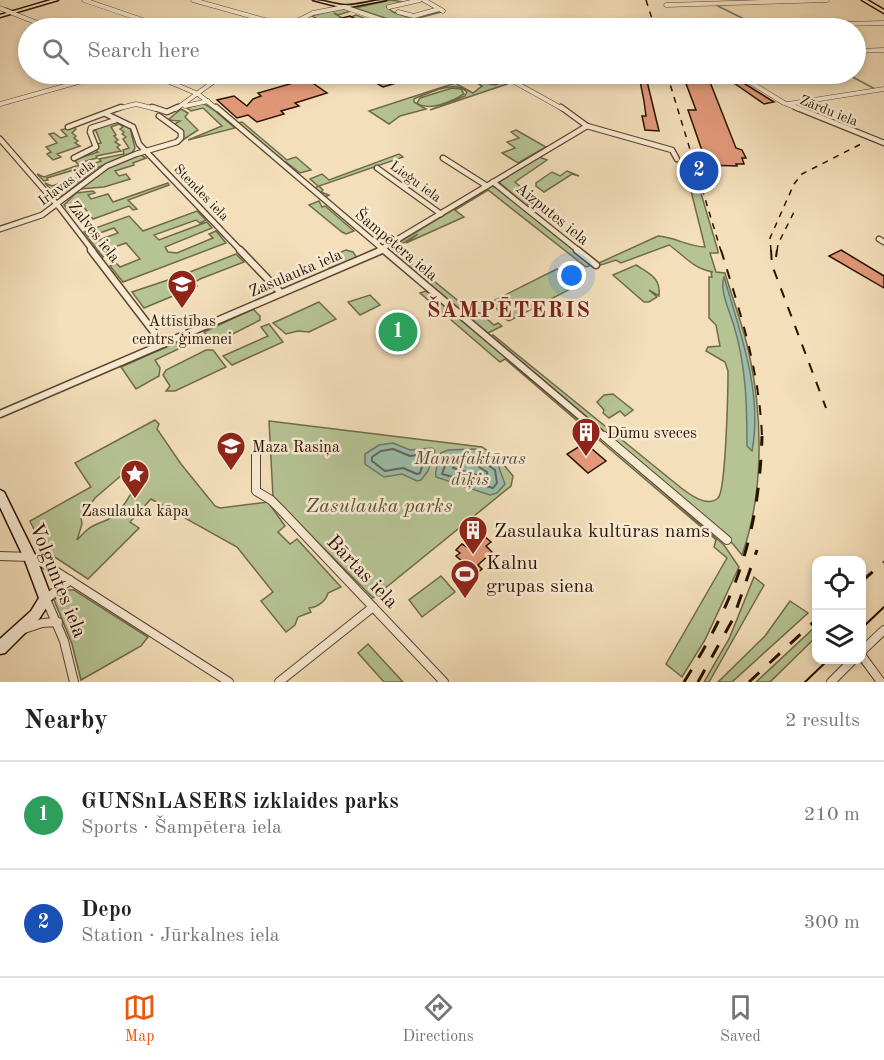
<!DOCTYPE html>
<html lang="en">
<head>
<meta charset="utf-8">
<style>
	:root { --surface:#fff; --page:#f6f6f6; --text:#222; --muted:#767676; --line:#e0e0e0; --accent:#ea580c }
	body { margin:0; font-family:"Old Standard TT",serif; background:var(--page); color:var(--text) }
	.controls { position:absolute; right:18px; bottom:18px; display:grid; overflow:hidden; border-radius:12px; box-shadow:0 3px 9px #0003 }
	.controls button { width:54px; height:54px; display:grid; place-items:center; padding:0; border:0; border-bottom:2px solid var(--line); background:var(--surface); color:var(--text); font:30px sans-serif }
	.you { position:absolute; left:572px; top:276px; width:21px; height:21px; margin:-15px; border:4px solid #fff; border-radius:50%; background:#1a73e8; box-shadow:0 0 0 9px #1a73e833 }
	.badge { display:grid; place-items:center; width:39px; height:39px; border-radius:50%; background:var(--accent); color:#fff; font-size:20px; font-weight:700 }
	.pin { position:absolute; translate:-50% -50%; border:3px solid #fff; box-shadow:0 2px 6px #0006 }
	.list { margin:0; padding:0; list-style:none }
	h2 { display:flex; justify-content:space-between; align-items:center; height:78px; margin:0; padding:0 24px; font-size:26px }
	h2 small { font-size:20px; font-weight:400; color:var(--muted) }
	.list li { display:grid; grid-template-columns:39px 1fr auto; gap:18px; align-items:center; box-sizing:border-box; height:108px; padding:0 24px; border-top:2px solid var(--line) }
	.list b { display:block; font-size:22px; white-space:nowrap }
	.list p { margin:0; font-size:20px; white-space:nowrap; color:var(--muted) }
	.list em { font-size:20px; font-style:normal; color:var(--muted) }
	.icon { flex:none; width:33px; height:33px; fill:none; stroke:currentColor; stroke-width:2; stroke-linecap:round; stroke-linejoin:round }
	.map { position:relative; flex:none; width:884px; height:682px; overflow:hidden }
	.search { position:absolute; background:var(--surface); box-shadow:0 3px 9px #0003; left:18px; right:18px; top:18px; height:66px; display:flex; align-items:center; gap:15px; box-sizing:border-box; padding:0 21px; border-radius:33px; color:var(--muted); font-size:22px }
	.sheet { height:294px; background:var(--surface) }
	nav { display:flex; justify-content:space-around; align-items:center; box-sizing:border-box; height:84px; border-top:2px solid var(--line); background:var(--surface); font-size:16px; color:var(--muted) }
	nav a { display:grid; justify-items:center; gap:3px }
	nav .on { color:var(--accent) }
	.map>svg:first-child { display:block }
	.green { fill:#b6c393; stroke:#706a4a; stroke-width:1.5; fill-rule:evenodd }
	.water { fill:#9cbdac; stroke:#6f7867; stroke-width:1.5 }
	.lines { fill:none; stroke-linecap:round; stroke-linejoin:round }
	.shore { stroke:#646656; stroke-width:2 }
	.stream { stroke:#6f7867; stroke-width:1.5 }
	.building { fill:#e2997a; stroke:#2b1000; stroke-width:1.5 }
	.street-far3-casing { stroke:#5d442e; stroke-width:5 }
	.street-far2-casing { stroke:#5d442e; stroke-width:7 }
	.street-far1-casing { stroke:#5d442e; stroke-width:9 }
	.street-casing { stroke:#5d442e; stroke-width:10 }
	.secondary-casing { stroke:#2b1000; stroke-width:3 }
	.street-far3 { stroke:#f7ead2; stroke-width:4 }
	.street-far2 { stroke:#f7ead2; stroke-width:4.5 }
	.street-far1 { stroke:#f7ead2; stroke-width:6 }
	.street { stroke:#f7ead2; stroke-width:8 }
	.secondary { fill:#f7ead2; fill-rule:evenodd }
	.tram { stroke:#2b1000; stroke-width:2 }
	.rail-far2 { stroke:#2b1000; stroke-width:1.5; stroke-dasharray:6 6; stroke-linecap:butt }
	.rail-far1 { stroke:#2b1000; stroke-width:2; stroke-dasharray:10 10; stroke-linecap:butt }
	.rail { stroke:#2b1000; stroke-width:3; stroke-dasharray:14 14; stroke-linecap:butt }
	.labels { text-anchor:middle; stroke-width:5; stroke-linejoin:round; paint-order:stroke }
	.far-street-label { font-size:14px; fill:#2b1000; stroke:#f7ead2 }
	.street-label { font-size:16px; fill:#2b1000; stroke:#f7ead2 }
	.poi-label { font-size:16px; fill:#2b1000; stroke:#f7ead2 }
	.water-label { font-size:18px; font-style:italic; fill:#534d3c; stroke:#f7ead2 }
	.near-park-label { font-size:20px; font-style:italic; fill:#5c4f33; stroke:#f7ead2 }
	.near-poi-label { font-size:20px; fill:#2b1000; stroke:#f7ead2; text-anchor:start }
	.near-street-label { font-size:20px; fill:#2b1000; stroke:#f7ead2 }
	.district-label { font-size:22px; font-weight:bold; letter-spacing:1.5px; fill:#7a1f14; stroke:#f7ead2 }
</style>
</head>
<body>
<div class="map">
<svg width="884" height="682" viewBox="0 0 884 682">
	<rect width="100%" height="100%" fill="#f3dfba"/>
	<filter id="stains"><feTurbulence type="fractalNoise" baseFrequency=".00333" numOctaves="4"/><feColorMatrix values="0 0 0 0 .2 0 0 0 0 .09 0 0 0 0 .02 0 0 0 .5 -.17"/></filter>
	<radialGradient id="worn" r=".72"><stop offset=".6" stop-color="#630" stop-opacity="0"/><stop offset="1" stop-color="#630" stop-opacity=".3"/></radialGradient>
	<!-- green -->
	<g class="green">
		<path d="M391,0l12,2 13,-2 -29,7 6,5 14,5 34,-5 -41,11 -45,-15z"/>
		<path d="M342,8l9,3 -13,4 -4,-2 8,5 -15,4 1,2 22,-3 1,-4 5,-2 8,3 -44,10 3,-1 -4,-3 -12,4h-9l23,-7 -9,-5 2,-1z"/>
		<path d="M474,81l21,4 10,-4 2,3 -77,26 35,-14 2,-4c-13,-12 -34,0 -49,5l-4,2v3l12,7 -26,7 -11,8 -20,-13 86,-28 18,10 9,-7z"/>
		<path d="M452,88l9,1 3,5c-11,7 -35,18 -47,9l3,-5z"/>
		<path d="M203,103l11,7 21,18 -47,12 34,-14 -19,-18 -12,3 -4,-3z"/>
		<path d="M181,109l7,4 -3,4 13,13 -17,11 2,-5 -10,-11 7,-4 -12,-1z"/>
		<path d="M115,121l15,7 5,20 -3,5 -35,15 -34,28 -8,-1 -10,-12 7,3 27,-9 -2,-3 16,-5 -3,-4 11,-4 -2,-2 25,-5 -1,-4 6,-2 -6,-9 3,-2 -4,-3 2,-2 -4,-3 3,-2 -4,-3 -8,3 5,8 -2,1 4,4 -3,2 5,3 -3,2 4,4 -25,5 1,2 -11,3 1,5 -40,12 1,2 -4,1 -7,-7 7,3 35,-12 -5,-5 24,-8 -3,-2 2,-6 4,-1 -5,-12 -4,-1z"/>
		<path d="M242,122l45,38 9,-3 15,13 -11,3 -14,-11 -3,1 -45,-40z"/>
		<path d="M73,127l3,2 -4,4 4,3 -2,2 4,3 -3,2 5,3 -23,8 4,3 -8,3 -6,-6 4,-2 -5,-5 11,-4 -8,-9 5,-1 7,5 6,-2 -6,-6z"/>
		<path d="M516,130l30,17 -28,16 -16,-10 13,-5 -8,-6 12,-4 -8,-6z"/>
		<path d="M139,154l7,4 -13,5 1,2 -19,6 4,5 7,-2 4,5 -26,8 -25,2 29,-21z"/>
		<path d="M399,154l4,3 -84,29 4,4 -2,2 8,3 -4,2 -10,-8 3,-3 -8,-7 12,-5 7,6z"/>
		<path d="M539,157l8,3 -32,22 24,20 -14,3 -26,-23z"/>
		<path d="M683,159l8,2 4,12 23,78v2h-8l6,19 9,1c8,27 18,53 24,80 14,64 15,140 -7,202l-14,-17 -239,-201 4,-2 187,152c9,7 27,21 38,11 8,-7 10,-111 10,-127l-3,-9 -19,-11 2,-4 12,-1 -4,-21 -7,-7v-41h3l-1,-5h2c-21,-4 -28,-16 -44,-27l-48,18 -5,-3 -15,5 -2,-2 59,-27c17,1 31,11 47,11z"/>
		<path d="M567,171l12,5 -7,-2 -28,18 -8,-6v-3l16,-11 8,4z"/>
		<path d="M168,183l1,2 -41,15 9,9 -4,1 -4,-4 -36,13 -10,-13 -13,6 -6,-7 12,-12 17,-2 2,2 -7,2 3,4 17,-5 5,8z"/>
		<path d="M492,186l5,2 95,77 -6,2 -98,-77 -33,20 9,7 -58,26 12,-9 -23,14 -2,-2z"/>
		<path d="M319,201l3,6 3,-1 29,25 -8,3 -4,-2 -33,-27z"/>
		<path d="M197,211l9,9 -6,3 -4,-3 -42,15 5,5 48,-18 5,6 -47,19 3,5 9,1 36,-15 -4,-4 7,-3 10,12 -103,39 -13,-16 6,-3 4,4 20,-8 -14,-16 -20,7 3,4 -6,3 -14,-18 4,-2 3,4 22,-8 -4,-5 -26,9 -4,-5 45,-16 14,15z"/>
		<path d="M346,250l7,2 4,6 -27,10 -9,-8z"/>
		<path d="M399,253l72,58 9,2 14,12 4,-2 4,3 -16,8 -91,-79z"/>
		<path d="M236,254l8,8 -44,17 -5,3 2,4 -53,22 -12,-16 45,-15z"/>
		<path d="M636,265c14,9 25,13 23,31l-10,-6 8,7 -8,5h-5l-31,-27z"/>
		<path d="M557,269l21,16 -69,36 -4,-2 3,-2 -19,-14z"/>
		<path d="M426,291l148,123 16,15 -1,2 -84,-72 -5,3 -80,-69z"/>
		<path d="M370,295l10,10 -20,10 -12,-13z"/>
		<path d="M319,302l17,17 -27,13 -11,-1 -12,3 -13,-11z"/>
		<path d="M253,309l7,7v4l-45,23 -11,-11z"/>
		<path d="M269,324l14,18 -51,23 -9,-9 45,-20 -7,-9z"/>
		<path d="M189,337l4,5 -38,18 5,8 -1,8 -23,13 -15,-22z"/>
		<path d="M206,350h7l13,17 -51,24h-9l4,-5 -7,-11 3,-5z"/>
		<path d="M613,394l20,16 -8,6 -5,-5 -11,7 -6,-5 1,-3 -7,-8 7,-7z"/>
		<path d="M155,420l4,4 -2,5 24,35 34,42 5,2 48,-6 17,24 -7,6 12,12 7,-5 44,48 -13,6c-2,8 -10,14 -19,15l2,4 -13,5 -3,8 -9,7 -25,-31 12,-9 -36,-45 -86,-48 -21,23 9,6 -51,51 -44,-29 -14,-29 61,-34 -16,-24zM130,468l13,2c-7,15 -15,32 -27,44 -7,7 -14,7 -21,11 -8,3 -12,9 -18,15l5,-16 -1,-6 14,-20z"/>
		<path d="M269,421l213,26 17,12 14,17 -2,10 -138,112 -100,-101z"/>
		<path d="M594,432l130,113 15,22 -34,73 -23,37 -16,-13 61,-106 -13,-11 2,-7 -2,-2 -123,-105z"/>
		<path d="M441,576l14,16 -33,25 -13,-17z"/>
		<path d="M754,577l10,8 -1,2 -54,95h-5l25,-43z"/>
		<path d="M65,590h9l74,47 -7,9 -60,34 -9,-36 -18,-44z"/>
		<path d="M790,601l18,12 -76,69h-14l47,-46z"/>
		<path d="M816,626v11l-46,45h-14z"/>
		<path d="M368,644l35,38h-19l-26,-29z"/>
	</g>
	<!-- water -->
	<g class="water">
		<path d="M724,277c16,55 39,116 28,174l-5,-5c0,-40 -1,-81 -13,-120 -4,-14 -15,-36 -10,-49z"/>
		<path d="M393,443l17,7 22,-2 3,3 -7,20 -7,9 -4,1 -15,-7 -18,3 -19,-13v-10l14,-9z"/>
		<path d="M476,449l21,13 8,22 -8,9 -7,2 -54,-18c-2,-8 4,-15 5,-24l7,-3z"/>
	</g>
	<g class="lines">
		<!-- shore -->
		<g class="shore">
			<path d="M393,449l17,7 16,-2 -6,19 -3,1 -14,-6 -18,3 -13,-10v-4l9,-6z"/>
			<path d="M474,455l21,15 2,13 -4,5 -51,-14 6,-17z"/>
			<path d="M473,463l14,9v6l-34,-10 2,-4z"/>
		</g>
		<!-- stream -->
		<g class="stream">
			<path d="M346,5l30,-5"/>
			<path d="M716,5l40,20"/>
			<path d="M6,8l8,3"/>
			<path d="M847,74l28,15"/>
		</g>
	</g>
	<!-- building -->
	<g class="building">
		<path d="M350,16l14,8 10,-2 13,6h-51l-10,-6z"/>
		<path d="M361,74h62v1l-40,12z"/>
		<path d="M639,76l7,1 13,54 -14,-1 -3,-14h4l-2,-15z"/>
		<path d="M307,79l20,14 -32,10 4,3 -18,5 3,3 -27,8 -9,-7 -11,3 -20,-18 17,-4 13,10 6,-7 8,-3 -3,-3z"/>
		<path d="M685,81l25,1 26,66 6,2 4,8h-4l2,6h-8l1,2 -30,-1 -19,-55h8z"/>
		<path d="M741,82h1l32,20 -10,2 -30,-21z"/>
		<path d="M841,250l43,26v12l-55,-32z"/>
		<path d="M585,443l21,18 -18,12 -21,-19z"/>
		<path d="M483,535l8,7 -5,4 6,6 -14,13 4,4 -8,7 -13,-12 2,-2 -7,-6 4,-3 -4,-3 6,-6 5,3z"/>
	</g>
	<g class="lines">
		<!-- street-far3 casing -->
		<g class="street-far3-casing">
			<g id="street-far3">
				<path d="M84,0l82,28"/>
				<path d="M193,0l93,26"/>
				<path d="M424,0l19,11"/>
				<path d="M666,5l161,-5"/>
				<path d="M389,7l31,-7"/>
				<path d="M0,8l50,20"/>
				<path d="M398,12l16,4 25,-7"/>
				<path d="M283,28l30,-15 31,-6 62,21"/>
				<path d="M678,28l206,-5"/>
				<path d="M856,51l28,-1"/>
				<path d="M151,74l47,20 19,15"/>
				<path d="M500,74l63,35"/>
				<path d="M737,74l47,29 15,6"/>
				<path d="M0,104l107,-30"/>
				<path d="M788,104l96,-15"/>
				<path d="M185,106l23,-5"/>
				<path d="M116,109l20,-5 20,5"/>
				<path d="M176,109l48,-35"/>
			</g>
		</g>
		<!-- street-far2 casing -->
		<g class="street-far2-casing">
			<g id="street-far2">
				<path d="M152,107l15,5 11,-5"/>
				<path d="M216,107l169,144"/>
				<path d="M561,107l26,19 85,24 5,9"/>
				<path d="M795,107l89,36"/>
				<path d="M106,114l27,13 6,17 102,107"/>
				<path d="M68,127l53,-20"/>
				<path d="M0,139l60,69 33,43"/>
				<path d="M74,158l22,-11 -6,-15 1,-4 25,-8"/>
				<path d="M443,158l44,28"/>
				<path d="M377,168l64,46"/>
				<path d="M493,182l86,69"/>
				<path d="M0,229l42,-14 65,-49 29,-12 41,-12 4,-4v-6l-22,-16"/>
				<path d="M879,239l5,3"/>
				<path d="M378,251l209,-125"/>
			</g>
		</g>
		<!-- street-far1 casing -->
		<g class="street-far1-casing">
			<g id="street-far1">
				<path d="M91,250l72,94"/>
				<path d="M240,250l41,43"/>
				<path d="M384,250l222,188"/>
				<path d="M577,250l19,15"/>
				<path d="M0,414l382,-164"/>
			</g>
		</g>
		<!-- street casing -->
		<g class="street-casing">
			<g id="street">
				<path d="M604,436l123,104"/>
				<path d="M256,452v39l15,9 10,10 163,172"/>
				<path d="M0,556l30,1 13,6 186,119"/>
				<path d="M70,580l-24,19 18,42 10,41"/>
				<path d="M24,629l18,-6 16,-1"/>
				<path d="M862,651l22,-21"/>
				<path d="M862,656l19,26"/>
				<path d="M279,682l94,-75"/>
				<path d="M831,682l22,-22"/>
			</g>
		</g>
		<!-- secondary casing -->
		<g class="secondary-casing">
			<g id="secondary">
				<path d="M51,0h7l-58,17v-2z"/>
				<path d="M313,0c10,0 19,4 29,5 13,2 30,-5 44,-5l-42,8z"/>
				<path d="M862,0h5l17,10v3z"/>
				<path d="M0,490l4,2 32,65 16,42 -13,20 -34,34 -5,1v-15l31,-28 8,-13 -15,-40 -24,-51z"/>
			</g>
		</g>
		<!-- street-far3 -->
		<use href="#street-far3" class="street-far3"/>
		<!-- street-far2 -->
		<use href="#street-far2" class="street-far2"/>
		<!-- street-far1 -->
		<use href="#street-far1" class="street-far1"/>
		<!-- street -->
		<use href="#street" class="street"/>
		<!-- secondary -->
		<use href="#secondary" class="secondary"/>
		<!-- tram -->
		<g class="tram">
			<path d="M862,628l22,-21"/>
			<path d="M805,682l23,-22"/>
		</g>
		<!-- rail-far2 -->
		<g class="rail-far2">
			<path d="M646,0l9,28"/>
			<path d="M667,74l54,177"/>
			<path d="M687,74l2,4"/>
			<path d="M771,251l-1,-13 24,-54 8,-10 59,-30"/>
			<path d="M777,251l1,-7 16,-32"/>
		</g>
		<!-- rail-far1 -->
		<g class="rail-far1">
			<path d="M721,250c19,62 39,122 41,188"/>
			<path d="M771,250l1,15 54,143"/>
			<path d="M776,257l1,-7"/>
		</g>
		<!-- rail -->
		<g class="rail">
			<path d="M862,581l22,-19"/>
			<path d="M684,682c52,-83 75,-147 78,-246"/>
			<path d="M698,682l35,-63 24,-69"/>
			<path d="M749,682l67,-62"/>
		</g>
	</g>
	<!-- icons -->
	<defs>
		<g id="school-pin" transform="scale(1.5)"><path d="M0 17L-7.5 6A9.5 9.5 0 1 1 7.5 6Z" fill="#8f2418" stroke="#f7ead2"/><path d="M0-5L7-2L0 1L-7-2ZM-4 1L0 2.5L4 1V4Q0 6-4 4Z" fill="#fff"/></g>
		<g id="building-pin" transform="scale(1.5)"><path d="M0 17L-7.5 6A9.5 9.5 0 1 1 7.5 6Z" fill="#8f2418" stroke="#f7ead2"/><path d="M-4-6H4V6H1V3H-1V6H-4ZM-2.5-4.3h1.7v1.8h-1.7ZM.8-4.3h1.7v1.8H.8ZM-2.5-1h1.7V.8h-1.7ZM.8-1h1.7V.8H.8Z" fill="#fff"/></g>
		<g id="sight-pin" transform="scale(1.5)"><path d="M0 17L-7.5 6A9.5 9.5 0 1 1 7.5 6Z" fill="#8f2418" stroke="#f7ead2"/><path d="M0-6L1.8-2.2L6-1.7L2.9 1.2L3.7 5.4L0 3.3L-3.7 5.4L-2.9 1.2L-6-1.7L-1.8-2.2Z" fill="#fff"/></g>
		<g id="stadium-pin" transform="scale(1.5)"><path d="M0 17L-7.5 6A9.5 9.5 0 1 1 7.5 6Z" fill="#8f2418" stroke="#f7ead2"/><path d="M0-5a6.5 5 0 1 0 0 10a6.5 5 0 1 0 0-10ZM-3.5-1.8h7v3.6h-7Z" fill="#fff"/></g>
	</defs>
	<g fill-rule="evenodd">
		<use href="#school-pin" x="182" y="284"/>
		<use href="#building-pin" x="586" y="432"/>
		<use href="#school-pin" x="231" y="446"/>
		<use href="#sight-pin" x="135" y="474"/>
		<use href="#building-pin" x="473" y="530"/>
		<use href="#stadium-pin" x="465" y="574"/>
	</g>
	<g class="labels">
		<!-- far-street labels -->
		<g class="far-street-label">
			<text transform="translate(829 110) rotate(22)" y="5">Zārdu iela</text>
			<text transform="translate(416 181) rotate(36)" y="5">Lieģu iela</text>
			<text transform="translate(66 182) rotate(-37)" y="5">Irlavas iela</text>
			<text transform="translate(202 192) rotate(46)" y="5">Stendes iela</text>
		</g>
		<!-- street labels -->
		<g class="street-label">
			<text transform="translate(553 213) rotate(39)" y="6">Aizputes iela</text>
			<text transform="translate(95 231) rotate(52)" y="6">Zalves iela</text>
			<text transform="translate(397 244) rotate(40)" y="6">Šampētera iela</text>
			<text transform="translate(295 272) rotate(-23)" y="6">Zasulauka iela</text>
		</g>
		<!-- poi labels -->
		<g class="poi-label">
			<text x="182" y="326">Attīstības<tspan x="182" dy="18">centrs ģimenei</tspan></text>
			<text x="607" y="438" text-anchor="start">Dūmu sveces</text>
			<text x="252" y="452" text-anchor="start">Maza Rasiņa</text>
			<text x="135" y="516">Zasulauka kāpa</text>
		</g>
		<!-- water labels -->
		<g class="water-label">
			<text x="470" y="464">Manufaktūras<tspan x="470" dy="21">dīķis</tspan></text>
		</g>
		<!-- near-park labels -->
		<g class="near-park-label">
			<text x="379" y="512">Zasulauka parks</text>
		</g>
		<!-- near-poi labels -->
		<g class="near-poi-label">
			<text x="494" y="537">Zasulauka kultūras nams</text>
			<text x="486" y="569">Kalnu<tspan x="486" dy="23">grupas siena</tspan></text>
		</g>
		<!-- near-street labels -->
		<g class="near-street-label">
			<text transform="translate(363 571) rotate(46)" y="7">Bārtas iela</text>
			<text transform="translate(59 580) rotate(68)" y="7">Volguntes iela</text>
		</g>
		<!-- district labels -->
		<g class="district-label">
			<text x="509" y="317">ŠAMPĒTERIS</text>
		</g>
	</g>
	<rect width="100%" height="100%" filter="url(#stains)"/>
	<rect width="100%" height="100%" fill="url(#worn)"/>
</svg>
<div class="controls">
<button><svg class="icon" aria-label="locate" viewBox="0 0 24 24"><circle cx="12" cy="12" r="6"/><path d="M12 2v4M12 18v4M2 12h4M18 12h4"/></svg></button>
<button><svg class="icon" aria-label="layers" viewBox="0 0 24 24"><path d="M12 4l9 5-9 5-9-5zM3 14l9 5 9-5"/></svg></button>
</div>
<div class="you"></div>
<div class="pin badge" style="left:398px;top:332px;background:#2e9e5b">1</div>
<div class="pin badge" style="left:699px;top:171px;background:#1a4fb4">2</div>
<div class="search"><svg class="icon" aria-label="search" viewBox="0 0 24 24"><circle cx="10" cy="10" r="6"/><path d="M15 15l6 6"/></svg>Search here</div>
</div>
<section class="sheet">
<h2>Nearby<small>2 results</small></h2>
<ul class="list">
<li><span class="badge" style="background:#2e9e5b">1</span><div><b>GUNSnLASERS izklaides parks</b><p>Sports · Šampētera iela</p></div><em>210 m</em></li>
<li><span class="badge" style="background:#1a4fb4">2</span><div><b>Depo</b><p>Station · Jūrkalnes iela</p></div><em>300 m</em></li>
</ul>
</section>
<nav>
<a class="on"><svg class="icon" aria-label="map" viewBox="0 0 24 24"><path d="M3 6l6-2 6 2 6-2v14l-6 2-6-2-6 2zM9 4v14M15 6v14"/></svg>Map</a>
<a><svg class="icon" aria-label="directions" viewBox="0 0 24 24"><path d="M12 3l9 9-9 9-9-9zM9 14v-3h6M13 9l2 2-2 2"/></svg>Directions</a>
<a><svg class="icon" aria-label="saved" viewBox="0 0 24 24"><path d="M7 4h10v16l-5-4-5 4z"/></svg>Saved</a>
</nav>
</body>
</html>
